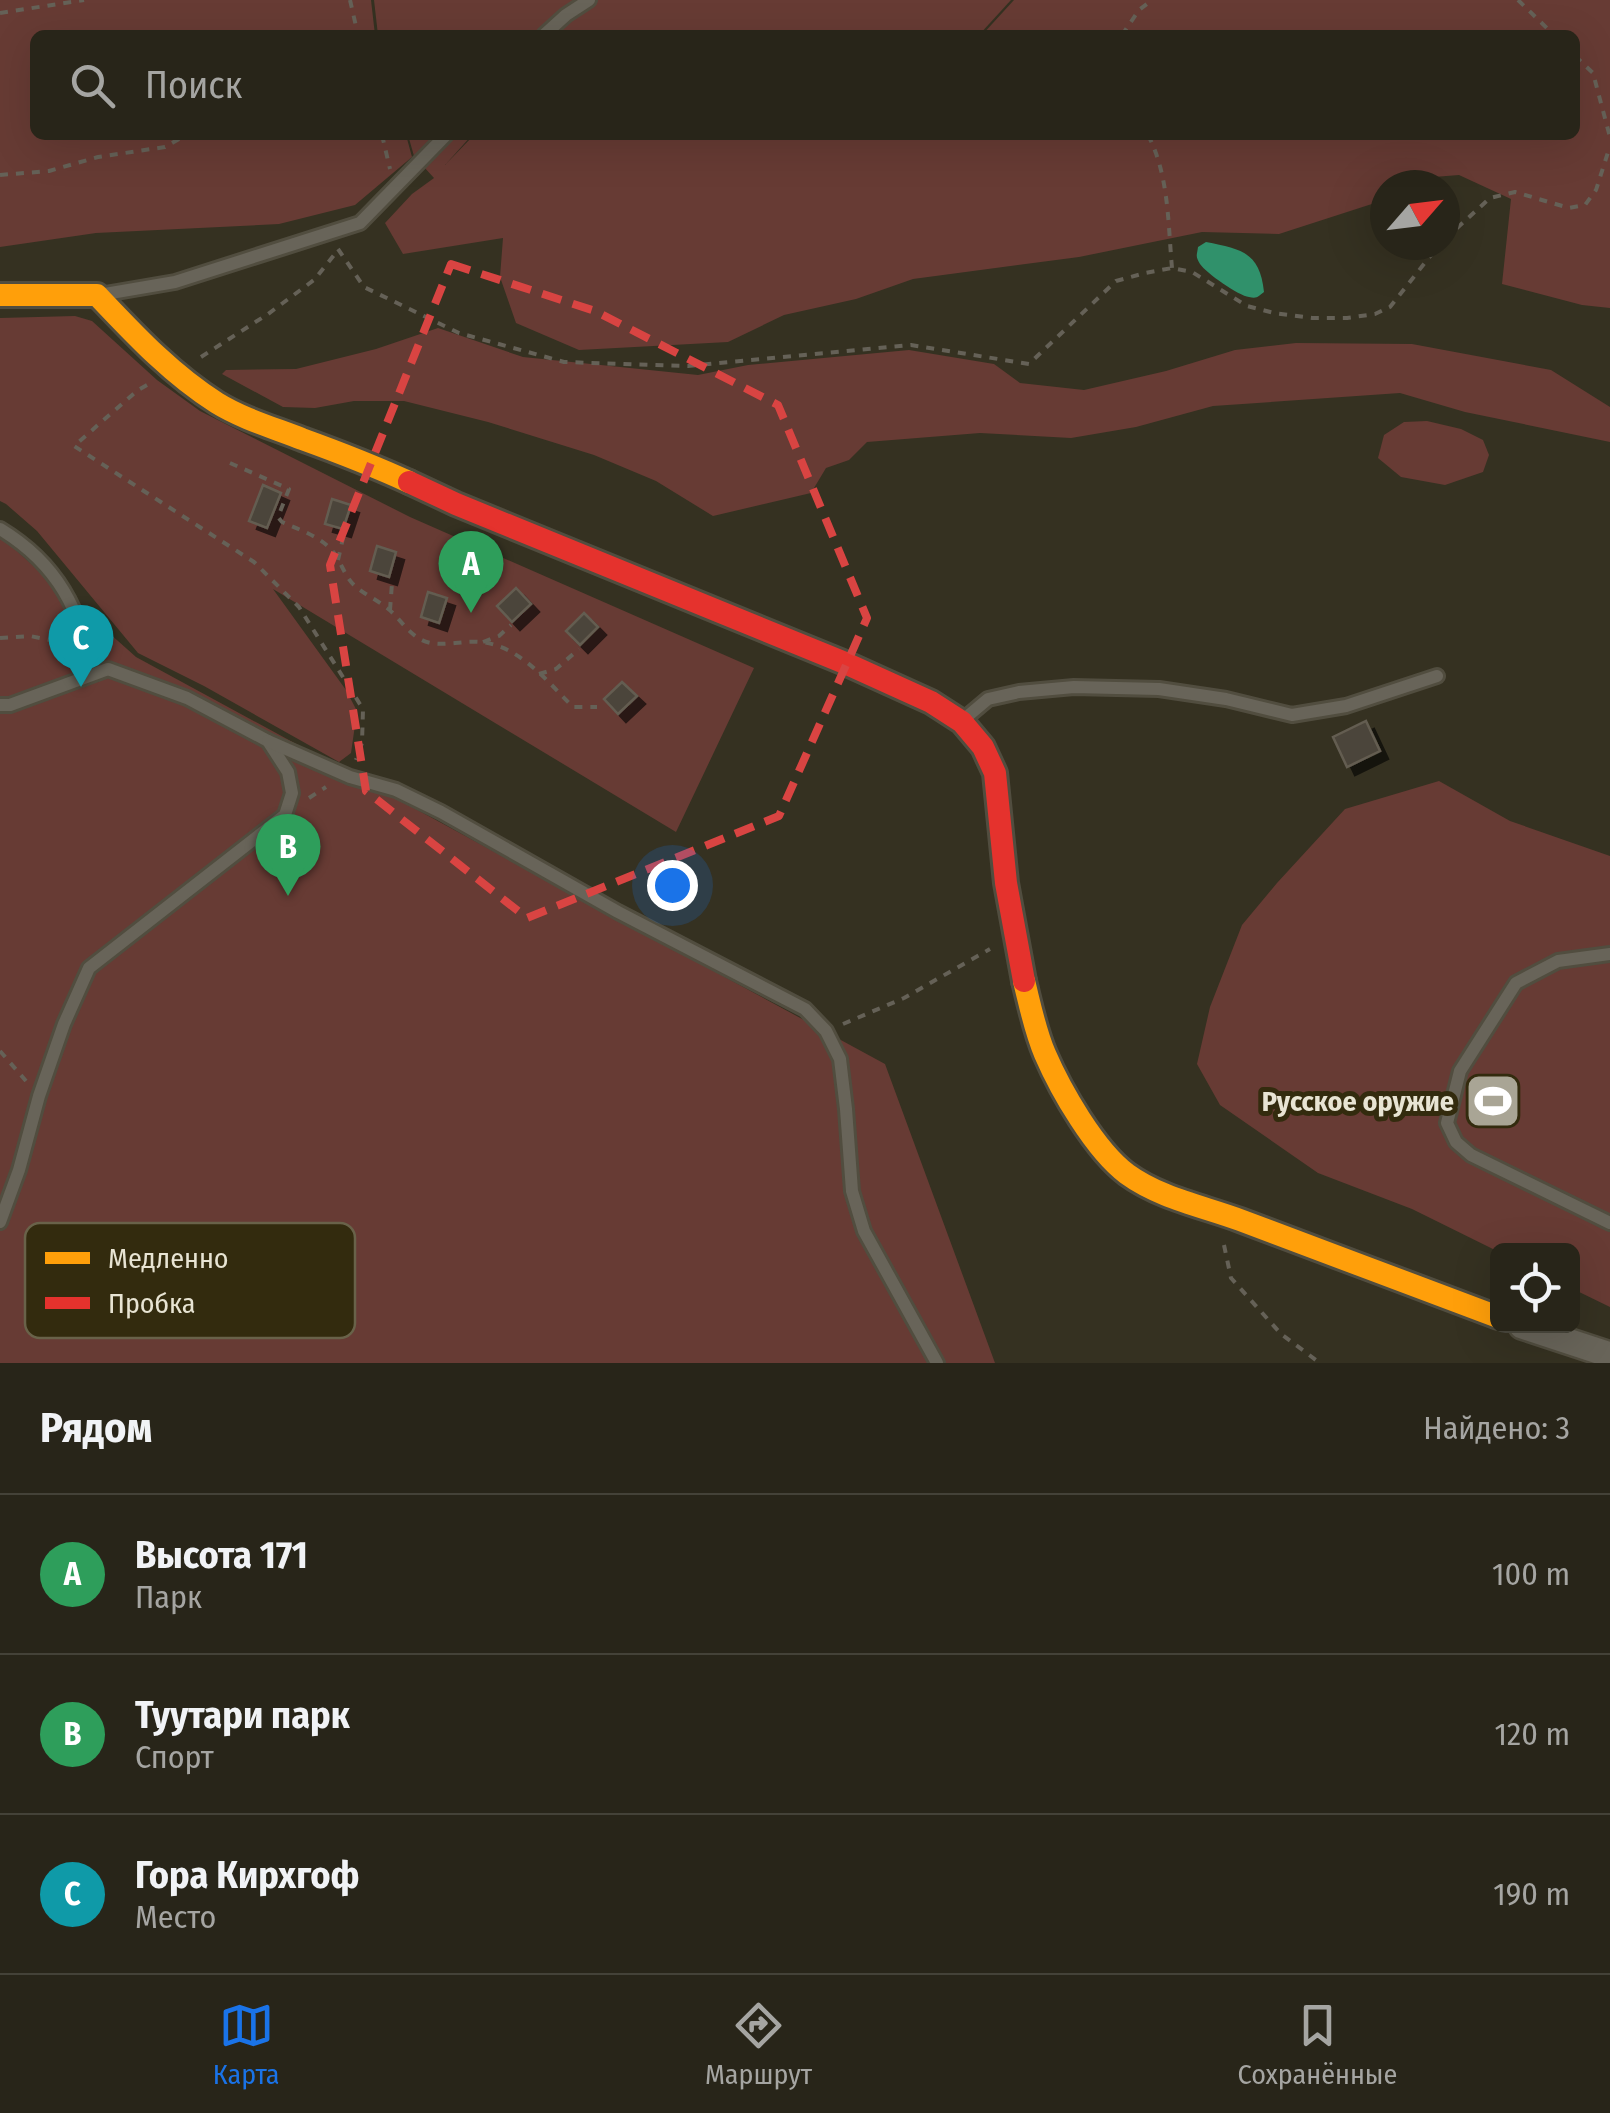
<!DOCTYPE html>
<html lang="ru">
<head>
<meta charset="utf-8">
<style>
	:root { --surface:#282519; --page:#302d22; --text:#f1f3f6; --muted:#a5a5a2; --line:#444238; --accent:#1a73e8 }
	body { margin:0; font-family:"Fira Sans Condensed",sans-serif; background:var(--page); color:var(--text) }
	.controls { position:absolute; right:30px; bottom:30px; display:grid; overflow:hidden; border-radius:15px; box-shadow:0 10px 40px #0002 }
	.controls button { width:90px; height:90px; display:grid; place-items:center; padding:0; border:0; border-bottom:2px solid var(--line); background:var(--surface); color:var(--text); font:50px sans-serif }
	.compass { position:absolute; left:1370px; top:170px; width:90px; height:90px; border-radius:50%; background:var(--surface); box-shadow:0 10px 40px #0002; rotate:62deg }
	.you { position:absolute; left:672px; top:885px; width:35px; height:35px; margin:-25px; border:8px solid #fff; border-radius:50%; background:#1a73e8; box-shadow:0 0 0 15px #1a73e833 }
	.badge { display:grid; place-items:center; width:65px; height:65px; border-radius:50%; background:var(--accent); color:#fff; font-size:32px; font-weight:700 }
	.pin { position:absolute; translate:-50% -82px; filter:drop-shadow(0 2px 5px #0008) }
	.pin::after { content:''; position:absolute; top:52px; width:35px; height:30px; background:inherit; clip-path:polygon(0 0,100% 0,50% 100%) }
	.list { margin:0; padding:0; list-style:none }
	h2 { display:flex; justify-content:space-between; align-items:center; height:130px; margin:0; padding:0 40px; font-size:42px }
	h2 small { font-size:32px; font-weight:400; color:var(--muted) }
	.list li { display:grid; grid-template-columns:65px 1fr auto; gap:30px; align-items:center; box-sizing:border-box; height:160px; padding:0 40px; border-top:2px solid var(--line) }
	.list b { display:block; font-size:38px; white-space:nowrap }
	.list p { margin:0; font-size:32px; white-space:nowrap; color:var(--muted) }
	.list em { font-size:32px; font-style:normal; color:var(--muted) }
	.icon { flex:none; width:55px; height:55px; fill:none; stroke:currentColor; stroke-width:2; stroke-linecap:round; stroke-linejoin:round }
	.map { position:relative; flex:none; width:1610px; height:1363px; overflow:hidden }
	.search { position:absolute; background:var(--surface); box-shadow:0 10px 40px #0002; left:30px; right:30px; top:30px; height:110px; display:flex; align-items:center; gap:25px; box-sizing:border-box; padding:0 35px; border-radius:15px; color:var(--muted); font-size:38px }
	.sheet { height:610px; background:var(--surface) }
	nav { display:flex; justify-content:space-around; align-items:center; box-sizing:border-box; height:140px; border-top:2px solid var(--line); background:var(--surface); font-size:28px; color:var(--muted) }
	nav a { display:grid; justify-items:center; gap:5px }
	nav .on { color:var(--accent) }
	.map>svg:first-child { display:block }
	.green { fill:#673b34 }
	.water { fill:#30916b }
	.building { fill:#4c453a; stroke:#645d51; stroke-width:2.5; filter:url(#shadow) }
	.lines { fill:none; stroke-linecap:round; stroke-linejoin:round }
	.lane-casing { stroke:#514d3f; stroke-width:18 }
	.street-casing { stroke:#514d3f; stroke-width:30 }
	.slow-casing { stroke:#514d3f; stroke-width:28 }
	.jam-casing { stroke:#514d3f; stroke-width:28 }
	.path { stroke:#656157; stroke-width:4; stroke-dasharray:8 8; stroke-linecap:butt }
	.lane { stroke:#686459; stroke-width:12 }
	.street { stroke:#686459; stroke-width:25 }
	.slow { stroke:#ff9f0a; stroke-width:22 }
	.jam { stroke:#e5322d; stroke-width:22 }
	.marked { fill:none; stroke:#d94442; stroke-width:8; stroke-dasharray:20 12; stroke-linejoin:round }
	.labels { text-anchor:middle; stroke-width:10; stroke-linejoin:round; paint-order:stroke }
	.poi-label { font-size:28px; font-weight:bold; fill:#e8e4d3; stroke:#332b0e; text-anchor:end }
	.key { fill:#332b0e; stroke:#696249; stroke-width:2.5 }
	.key-label { font-size:28px; fill:#e8e4d3 }
</style>
</head>
<body>
<div class="map">
<svg width="1610" height="1363" viewBox="0 0 1610 1363">
	<defs>
		<filter id="shadow"><feDropShadow dx="8" dy="8" stdDeviation="0" flood-color="#0009"/></filter>
	</defs>
	<rect width="100%" height="100%" fill="#353121"/>
	<!-- green -->
	<g class="green">
		<path d="M0,0h371l4,35h-340v100h371l6,22 -57,48 -76,19 -183,9 -96,14z"/>
		<path d="M374,0h637l-32,35h-601z"/>
		<path d="M1014,0h596v308l-28,-3 -80,-21 9,-85 -52,-24 -38,3 -13,7h-23v13l-7,4 -99,32 -77,-2 -123,25 -166,22 -57,20 -72,16 -56,27 -149,8 -63,-27 -16,-46 3,-39 -100,16 -18,-31 27,-29 22,-16 -20,-22 -6,-21h64l-27,30 29,-30h1101v-100h-593z"/>
		<path d="M75,316l17,5 65,59 43,31 210,106 344,151 -78,164 -403,-243 73,101 11,21 -6,42 -12,9 -135,-76 -66,-33 -101,-122 -31,-27 -6,-3v-183z"/>
		<path d="M438,328l85,29 175,18 50,-10 161,-15 85,14 26,19 64,7 82,-19 69,-21 61,-7 116,1 139,26 59,37v35l-145,-30 -65,-19 -187,13 -77,21 -65,11 -91,-5 -113,9 -18,18 -23,8 -15,25 -98,23 -57,-35 -62,-26 -106,-33 -84,-21h-50l-39,7 -32,-1 -61,-33 4,-4 70,-1 80,-20z"/>
		<path d="M1427,421l34,8 22,11 6,15 -6,17 -38,13 -44,-8 -23,-19 6,-23 20,-13z"/>
		<path d="M0,536l136,121 749,407 110,299h-995z"/>
		<path d="M1439,781l71,40 100,35v451l-37,-18 -1,-39 -75,1 -85,-42 -94,-36 -98,-68 -23,-41 13,-57 32,-82 35,-42 68,-74z"/>
	</g>
	<!-- water -->
	<path class="water" d="M1206,242c35,7 54,10 58,50 -6,4 -6,7 -15,5 -10,-1 -43,-24 -49,-33 -5,-8 -3,-9 -2,-17z"/>
	<!-- building -->
	<g class="building">
		<path d="M263,485l18,8 -14,35 -18,-7z"/>
		<path d="M332,499l19,6 -8,24 -18,-5z"/>
		<path d="M377,546l19,6 -7,25 -19,-6z"/>
		<path d="M516,588l15,16 -19,18 -15,-16z"/>
		<path d="M428,592l19,6 -8,25 -18,-6z"/>
		<path d="M584,613l14,14 -18,18 -14,-14z"/>
		<path d="M622,682l15,14 -19,18 -14,-15z"/>
		<path d="M1366,721l14,30 -33,16 -14,-30z"/>
	</g>
	<g class="lines">
		<!-- lane casing -->
		<g class="lane-casing">
			<g id="lane">
				<path d="M544,35l22,-20 23,-15"/>
				<path d="M105,294l70,-12 185,-59 86,-88"/>
				<path d="M0,529c53,32 88,84 86,147"/>
				<path d="M0,705h10l98,-36 79,29 81,43 20,31 4,21 -7,22 -196,153 -25,56 -25,72 -20,74 -19,52"/>
				<path d="M963,720l25,-21 31,-7 55,-5 85,2 67,10 66,16 54,-9 91,-30"/>
				<path d="M268,741l82,36 46,13 45,22 177,100 187,97 21,22 14,28 6,50 6,82 12,40 73,132"/>
				<path d="M1610,954l-52,7 -42,22 -56,88 -13,52 9,19 15,13 139,68"/>
			</g>
		</g>
		<!-- street casing -->
		<g class="street-casing">
			<path id="street" d="M1522,1326l88,29"/>
		</g>
		<!-- slow casing -->
		<g class="slow-casing">
			<g id="slow">
				<path d="M0,295h97c37,39 74,79 120,108 26,16 57,25 85,36 36,13 72,27 107,43"/>
				<path d="M1024,981c6,24 11,50 21,73 16,37 50,96 82,120 33,24 75,32 113,46 86,32 172,65 258,97"/>
			</g>
		</g>
		<!-- jam casing -->
		<g class="jam-casing">
			<path id="jam" d="M409,482l47,22 389,159 86,39 31,20 21,25 12,26 11,110 18,98"/>
		</g>
		<!-- path -->
		<g class="path">
			<path d="M350,0l8,35"/>
			<path d="M1518,0l36,35"/>
			<path d="M0,13l84,-13"/>
			<path d="M1122,35l17,-25 13,-10"/>
			<path d="M1575,56l18,17 17,64"/>
			<path d="M382,135l8,34"/>
			<path d="M1148,135c21,40 20,89 24,133"/>
			<path d="M0,175l49,-4 49,-14 67,-10 21,-12"/>
			<path d="M1445,239l45,-41 25,-6 54,16 16,-3 11,-15 14,-44"/>
			<path d="M338,249l26,38 95,46 105,29 124,4 223,-21 118,19 87,-83 29,-8 27,-5 20,4 55,34 27,7 38,5h35l28,-4 15,-7 49,-62"/>
			<path d="M201,357l67,-43 46,-34 24,-30"/>
			<path d="M147,385l-9,5 -64,56 180,116 45,45 64,102 -1,34 -6,17"/>
			<path d="M230,463l59,26 -11,28 4,5c18,8 40,15 52,31 8,11 11,24 21,33 9,8 22,14 32,22 12,9 19,23 33,31 17,10 41,1 60,3 39,3 68,40 93,65h24"/>
			<path d="M338,560l6,-26"/>
			<path d="M390,610l2,-27"/>
			<path d="M0,638l30,-2 34,7"/>
			<path d="M483,642l16,-6 12,-11"/>
			<path d="M539,674l17,-5 23,-20"/>
			<path d="M309,798l17,-11"/>
			<path d="M843,1024l61,-26 86,-49"/>
			<path d="M0,1051l26,30"/>
			<path d="M1224,1245l7,33 50,56 39,29"/>
		</g>
		<!-- lane -->
		<use href="#lane" class="lane"/>
		<!-- street -->
		<use href="#street" class="street"/>
		<!-- slow -->
		<use href="#slow" class="slow"/>
		<!-- jam -->
		<use href="#jam" class="jam"/>
	</g>
	<!-- marked area -->
	<path class="marked" d="M451,264l144,47 183,94 89,213 -88,198 -252,102 -161,-127 -36,-226z"/>
	<!-- icons -->
	<defs>
		<g id="stadium-square" transform="scale(2.875)"><rect x="-9" y="-9" width="18" height="18" rx="4" fill="#a9a595" stroke="#332b0e"/><path d="M0-5a6.5 5 0 1 0 0 10a6.5 5 0 1 0 0-10ZM-3.5-1.8h7v3.6h-7Z" fill="#fff"/></g>
	</defs>
	<g fill-rule="evenodd">
		<use href="#stadium-square" x="1493" y="1101"/>
	</g>
	<g class="labels">
		<!-- poi labels -->
		<g class="poi-label">
			<text x="1454" y="1111">Русское оружие</text>
		</g>
	</g>
	<!-- legend -->
	<rect x="25" y="1223" width="330" height="115" rx="15" class="key"/>
	<rect x="45" y="1252" width="45" height="12" fill="#ff9f0a"/>
	<rect x="45" y="1297" width="45" height="12" fill="#e5322d"/>
	<g class="key-label">
		<text x="108" y="1268">Медленно</text>
		<text x="108" y="1313">Пробка</text>
	</g>
</svg>
<div class="controls">
<button><svg class="icon" aria-label="locate" viewBox="0 0 24 24"><circle cx="12" cy="12" r="6"/><path d="M12 2v4M12 18v4M2 12h4M18 12h4"/></svg></button>
</div>
<svg class="compass" viewBox="-18 -18 36 36"><path d="M0-13l5 13h-10z" fill="#e53935"/><path d="M0 13l5-13h-10z" fill="#a5a5a2"/></svg>
<div class="you"></div>
<div class="pin badge" style="left:471px;top:613px;background:#2e9e5b">A</div>
<div class="pin badge" style="left:288px;top:896px;background:#2e9e5b">B</div>
<div class="pin badge" style="left:81px;top:687px;background:#0f9aa8">C</div>
<div class="search"><svg class="icon" aria-label="search" viewBox="0 0 24 24"><circle cx="10" cy="10" r="6"/><path d="M15 15l6 6"/></svg>Поиск</div>
</div>
<section class="sheet">
<h2>Рядом<small>Найдено: 3</small></h2>
<ul class="list">
<li><span class="badge" style="background:#2e9e5b">A</span><div><b>Высота 171</b><p>Парк</p></div><em>100 m</em></li>
<li><span class="badge" style="background:#2e9e5b">B</span><div><b>Туутари парк</b><p>Спорт</p></div><em>120 m</em></li>
<li><span class="badge" style="background:#0f9aa8">C</span><div><b>Гора Кирхгоф</b><p>Место</p></div><em>190 m</em></li>
</ul>
</section>
<nav>
<a class="on"><svg class="icon" aria-label="map" viewBox="0 0 24 24"><path d="M3 6l6-2 6 2 6-2v14l-6 2-6-2-6 2zM9 4v14M15 6v14"/></svg>Карта</a>
<a><svg class="icon" aria-label="directions" viewBox="0 0 24 24"><path d="M12 3l9 9-9 9-9-9zM9 14v-3h6M13 9l2 2-2 2"/></svg>Маршрут</a>
<a><svg class="icon" aria-label="saved" viewBox="0 0 24 24"><path d="M7 4h10v16l-5-4-5 4z"/></svg>Сохранённые</a>
</nav>
</body>
</html>
